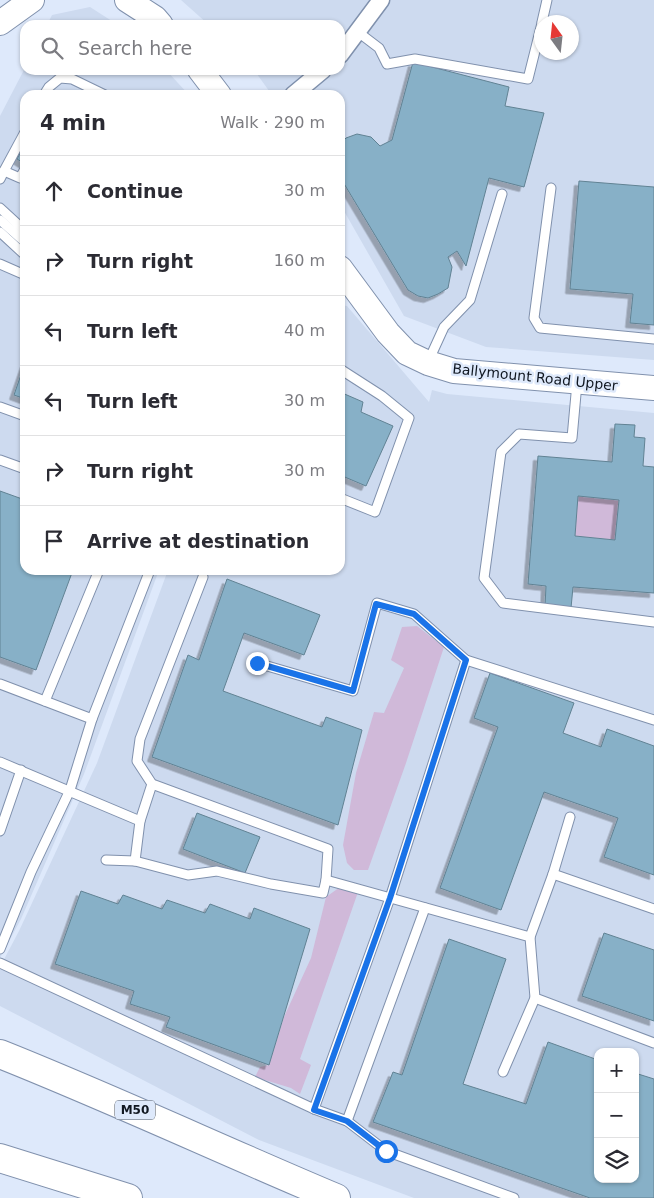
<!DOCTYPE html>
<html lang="en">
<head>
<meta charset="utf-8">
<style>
	:root { --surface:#fff; --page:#f7f7f7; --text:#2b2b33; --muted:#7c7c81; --line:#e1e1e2 }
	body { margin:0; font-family:"DejaVu Sans",sans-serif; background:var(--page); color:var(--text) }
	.controls { position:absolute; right:15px; bottom:15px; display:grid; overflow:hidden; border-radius:10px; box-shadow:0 1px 4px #0004 }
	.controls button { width:45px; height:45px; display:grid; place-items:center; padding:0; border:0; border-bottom:1px solid var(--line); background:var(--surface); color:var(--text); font:25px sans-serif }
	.compass { position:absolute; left:534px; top:15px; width:45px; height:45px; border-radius:50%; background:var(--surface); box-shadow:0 1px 4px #0004; rotate:345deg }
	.stop { position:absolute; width:15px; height:15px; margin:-11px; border:4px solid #1a73e8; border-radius:50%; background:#fff }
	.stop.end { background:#1a73e8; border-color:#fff; box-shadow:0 1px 5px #0008 }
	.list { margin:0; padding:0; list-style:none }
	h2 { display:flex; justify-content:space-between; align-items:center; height:65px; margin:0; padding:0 20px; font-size:21px }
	h2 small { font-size:16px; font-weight:400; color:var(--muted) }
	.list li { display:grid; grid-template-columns:32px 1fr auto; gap:15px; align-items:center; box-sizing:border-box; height:70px; padding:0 20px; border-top:1px solid var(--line) }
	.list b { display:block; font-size:19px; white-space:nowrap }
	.list em { font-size:16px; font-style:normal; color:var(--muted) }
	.icon { flex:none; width:28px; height:28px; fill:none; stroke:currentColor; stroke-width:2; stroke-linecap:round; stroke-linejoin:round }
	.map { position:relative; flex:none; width:654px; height:1198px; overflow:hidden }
	.search { position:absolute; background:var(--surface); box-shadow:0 1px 4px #0004; left:20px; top:20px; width:325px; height:55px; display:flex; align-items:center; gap:12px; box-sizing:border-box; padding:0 18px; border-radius:15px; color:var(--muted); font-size:19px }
	.panel { position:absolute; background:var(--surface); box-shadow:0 1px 4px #0004; left:20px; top:90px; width:325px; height:485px; border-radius:15px }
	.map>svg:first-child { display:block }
	.built { fill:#cddaef; fill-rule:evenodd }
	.green { fill:#d0b9d9 }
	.building { fill:#87b0c7; stroke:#618293; fill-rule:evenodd; filter:url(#shadow) }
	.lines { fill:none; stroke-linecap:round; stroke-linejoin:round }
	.lane-casing { stroke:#8091ad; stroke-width:11 }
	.street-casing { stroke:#8091ad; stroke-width:19 }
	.secondary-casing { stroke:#8091ad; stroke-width:26 }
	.highway-casing { stroke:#8091ad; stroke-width:30 }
	.lane { stroke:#fff; stroke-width:9 }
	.street { stroke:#fff; stroke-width:16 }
	.secondary { stroke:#fff; stroke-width:24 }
	.highway { stroke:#fff; stroke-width:28 }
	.route { stroke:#1a73e8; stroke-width:6 }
	.labels { text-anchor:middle; stroke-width:5; stroke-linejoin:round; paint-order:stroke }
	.shield { fill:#dee9fb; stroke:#4e5662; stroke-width:1 }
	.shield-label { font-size:12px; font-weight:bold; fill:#101721 }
	.street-label { font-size:14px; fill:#101721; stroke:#dee9fb }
</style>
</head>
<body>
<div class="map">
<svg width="654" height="1198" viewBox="0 0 654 1198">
	<defs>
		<filter id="shadow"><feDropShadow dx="-4.5" dy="4.5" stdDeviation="0" flood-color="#0004"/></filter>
	</defs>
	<rect width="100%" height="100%" fill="#dee9fb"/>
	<!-- built -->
	<g class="built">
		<path d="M181,0h473v360l-168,-13 -82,-31 -64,-112v-109h-68l-18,-25h86v-45h-131zM542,22h30v30h-30z"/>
		<path d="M90,7l28,18h-71l5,-10z"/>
		<path d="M25,68v2h141l23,25h-164v475h134l-75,204 -63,145 -21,39v-842z"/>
		<path d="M340,305l7,1 82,96 3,-12 15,4 207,19v785h-240l-155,-58 -259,-134v-39l19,-36 78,-168 71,-193h172zM598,1052h37v127h-37z"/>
	</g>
	<!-- green -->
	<g class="green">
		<path d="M578,496l41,4 -4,40 -40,-4z"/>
		<path d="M417,626l27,21 -38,116 -38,107h-14l-7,-7 -4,-18 13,-72 18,-61 10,1 20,-45 -13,-8 11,-33z"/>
		<path d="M343,885l15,7 -58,167 11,6 -11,29 -9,-6 -36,-11 5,-10 9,-2 15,-48 27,-59 15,-61z"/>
	</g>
	<!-- building -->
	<g class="building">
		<path d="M413,62l96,25 -4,19 39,7 -20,74 -35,-9 -23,88 -9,-15 -9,6 4,10 -4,21 -10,6 -10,4 -10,-2 -10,-6 -68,-113v-33l6,-6 11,-4 14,3 9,9 12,-6z"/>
		<path d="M25,144v20l-8,-5z"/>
		<path d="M579,181l75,6v138l-24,-2 3,-29 -63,-5z"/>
		<path d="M25,363v36l-11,-4z"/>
		<path d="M340,392l23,10 -2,10 32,14 -27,60 -26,-11z"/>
		<path d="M615,424l20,1 -1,12 11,1 -2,28 11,1v126l-81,-6 -2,21 -26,-2 1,-20 -18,-2 10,-128 74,6zM578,496l41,4 -4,40 -40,-4z"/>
		<path d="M0,491l25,9v70h48l-37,100 -36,-13z"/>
		<path d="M227,579l93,36 -16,40 -60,-22 -21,58 99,36 4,-10 36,13 -24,95 -186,-68 36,-102 11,5z"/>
		<path d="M490,673l84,30 -11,30 38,14 6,-18 47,17v129l-50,-18 14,-39 -74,-26 -43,118 -61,-22 58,-161 -24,-9z"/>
		<path d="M197,813l63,24 -15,36 -62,-24z"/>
		<path d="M81,891l37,13 5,-9 39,14 5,-9 38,13 5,-9 40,15 4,-11 56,21 -41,136 -103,-38 4,-10 -40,-13 4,-13 -79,-27z"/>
		<path d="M604,933l50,17v71l-72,-25z"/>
		<path d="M449,939l57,20 -43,125 63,20 22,-62 50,18v119h37v-106l19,6v119h-64l-217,-76 20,-50 9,3z"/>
	</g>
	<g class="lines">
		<!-- lane casing -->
		<g class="lane-casing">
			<g id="lane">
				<path d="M542,22l5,-22"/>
				<path d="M358,32l21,16 8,16 28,-5 113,20 14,-56"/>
				<path d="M44,95l5,-8 11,-9 12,1 33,16"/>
				<path d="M4,171l21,-39"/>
				<path d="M0,179l4,-8 16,7 5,-9"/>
				<path d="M551,188l-17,130 6,10 114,11"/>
				<path d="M0,208l25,23"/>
				<path d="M0,220l25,22"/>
				<path d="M0,232l25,23"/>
				<path d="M0,264l25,11"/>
				<path d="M428,362l16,-35 26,-27 32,-106"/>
				<path d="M340,369l42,27 27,22 -34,94 -35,-14"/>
				<path d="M577,383l-5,55 -53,-4 -18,18 -17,126 19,25 151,19"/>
				<path d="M0,407l25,9"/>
				<path d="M0,460l25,9"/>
				<path d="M257,663l96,28 24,-88 37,11 52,46"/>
				<path d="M0,684l92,35"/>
				<path d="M45,701l54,-131"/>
				<path d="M0,762l140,59"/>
				<path d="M0,831l21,-61"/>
				<path d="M106,860l29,1 53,14 29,-4 54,13 52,9 3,-13 2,-31 -176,-65 -15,-23 3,-22 63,-162"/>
				<path d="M135,861l5,-40 12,-37"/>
				<path d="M553,874l17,-57"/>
				<path d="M326,880l204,57 5,61 119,45"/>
				<path d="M425,908l-78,213 -33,-12 76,-211 76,-238 188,60"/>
				<path d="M530,937l23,-63 101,35"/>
				<path d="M0,949l31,-77 39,-82 22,-71 58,-149"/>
				<path d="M0,963l314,146"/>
				<path d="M503,1072l32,-74"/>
				<path d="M347,1121l39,30 128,47"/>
			</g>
		</g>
		<!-- street casing -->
		<g class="street-casing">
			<g id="street">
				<path d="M340,55l41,-55"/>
				<path d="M293,95l30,-25"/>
			</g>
		</g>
		<!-- secondary casing -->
		<g class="secondary-casing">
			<g id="secondary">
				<path d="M127,0l28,18 6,7"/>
				<path d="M0,23l32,-23"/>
				<path d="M200,70l19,25"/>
				<path d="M340,268l48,65 19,20 21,10 26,8 200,17"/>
			</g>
		</g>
		<!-- highway casing -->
		<g class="highway-casing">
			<g id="highway">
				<path d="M0,1054c113,45 224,97 336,144"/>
				<path d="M0,1158l128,40"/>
			</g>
		</g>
		<!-- lane -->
		<use href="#lane" class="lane"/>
		<!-- street -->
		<use href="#street" class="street"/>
		<!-- secondary -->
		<use href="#secondary" class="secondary"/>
		<!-- highway -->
		<use href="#highway" class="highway"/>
	</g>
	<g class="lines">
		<!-- route -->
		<path class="route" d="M257,663l96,28 23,-87 38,10 52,46 -76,238 -76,212 33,11 39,30"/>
	</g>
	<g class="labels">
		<!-- shield labels -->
		<rect class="shield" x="115" y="1100.5" width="40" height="19" rx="4"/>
		<g class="shield-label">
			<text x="135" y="1114">M50</text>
		</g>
		<!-- street labels -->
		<g class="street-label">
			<text transform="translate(535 377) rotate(6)" y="5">Ballymount Road Upper</text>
		</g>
	</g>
</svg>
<div class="controls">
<button>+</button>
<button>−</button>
<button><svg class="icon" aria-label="layers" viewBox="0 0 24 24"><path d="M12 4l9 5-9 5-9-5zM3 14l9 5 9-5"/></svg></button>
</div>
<svg class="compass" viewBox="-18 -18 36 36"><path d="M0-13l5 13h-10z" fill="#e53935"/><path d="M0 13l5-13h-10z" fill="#7c7c81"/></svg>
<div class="stop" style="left:386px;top:1151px"></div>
<div class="stop end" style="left:257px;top:663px"></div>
<div class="search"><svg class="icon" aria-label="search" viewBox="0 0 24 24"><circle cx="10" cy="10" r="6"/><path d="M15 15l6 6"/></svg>Search here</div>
<section class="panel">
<h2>4 min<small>Walk · 290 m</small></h2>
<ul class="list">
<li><svg class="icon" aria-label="ahead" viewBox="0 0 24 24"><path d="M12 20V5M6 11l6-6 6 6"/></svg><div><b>Continue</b></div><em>30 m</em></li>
<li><svg class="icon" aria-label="right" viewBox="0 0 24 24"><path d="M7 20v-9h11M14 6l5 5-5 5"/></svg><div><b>Turn right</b></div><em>160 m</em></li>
<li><svg class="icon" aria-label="left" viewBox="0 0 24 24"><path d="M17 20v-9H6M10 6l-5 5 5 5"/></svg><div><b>Turn left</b></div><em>40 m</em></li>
<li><svg class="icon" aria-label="left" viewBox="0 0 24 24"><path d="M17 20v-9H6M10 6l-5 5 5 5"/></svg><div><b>Turn left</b></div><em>30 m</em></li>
<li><svg class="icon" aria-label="right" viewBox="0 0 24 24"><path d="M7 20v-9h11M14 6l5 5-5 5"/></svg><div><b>Turn right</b></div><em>30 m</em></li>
<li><svg class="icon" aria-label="arrive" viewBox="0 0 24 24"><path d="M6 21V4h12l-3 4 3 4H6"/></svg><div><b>Arrive at destination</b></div></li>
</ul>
</section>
</div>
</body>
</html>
